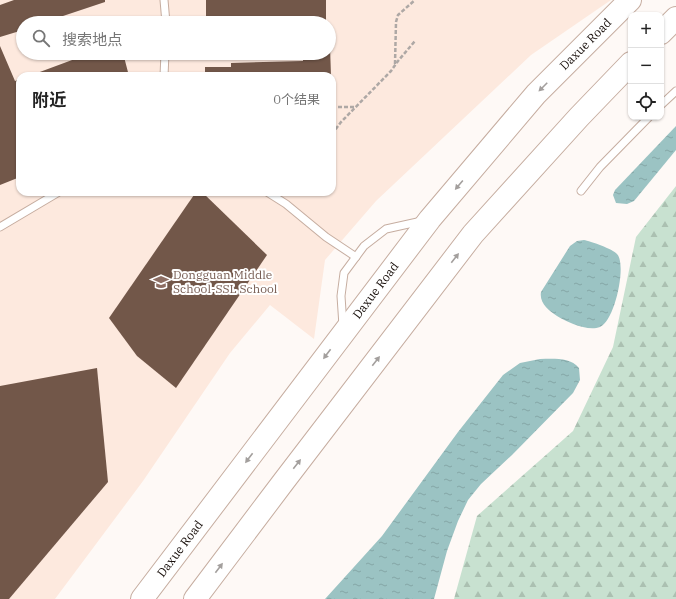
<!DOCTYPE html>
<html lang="zh">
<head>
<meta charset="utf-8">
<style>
	:root { --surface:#fff; --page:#f2f2f2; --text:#222; --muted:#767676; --line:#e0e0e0 }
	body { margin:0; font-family:"IBM Plex Serif","Noto Sans SC",serif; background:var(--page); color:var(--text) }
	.controls { position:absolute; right:12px; top:12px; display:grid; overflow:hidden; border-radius:8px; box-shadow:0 1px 3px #0004 }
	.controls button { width:36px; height:36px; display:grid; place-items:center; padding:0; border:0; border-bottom:1px solid var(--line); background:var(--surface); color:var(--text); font:20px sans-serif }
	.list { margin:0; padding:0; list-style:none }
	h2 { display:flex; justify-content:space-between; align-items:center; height:52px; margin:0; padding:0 16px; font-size:17px }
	h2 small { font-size:13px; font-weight:400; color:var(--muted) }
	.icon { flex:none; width:22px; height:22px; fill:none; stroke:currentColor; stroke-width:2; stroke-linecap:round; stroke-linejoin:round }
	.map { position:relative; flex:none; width:676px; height:599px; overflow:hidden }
	.search { position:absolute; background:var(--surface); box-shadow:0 1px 3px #0004; left:16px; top:16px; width:320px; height:44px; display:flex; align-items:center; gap:10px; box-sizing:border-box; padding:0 14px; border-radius:22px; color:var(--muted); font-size:15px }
	.panel { position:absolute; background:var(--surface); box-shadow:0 1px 3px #0004; left:16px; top:72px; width:320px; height:124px; border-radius:12px }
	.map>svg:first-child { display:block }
	.built { fill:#fde9de; fill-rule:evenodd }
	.forest { fill:url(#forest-firs) }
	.water { fill:url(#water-ripples) }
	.building { fill:#725749 }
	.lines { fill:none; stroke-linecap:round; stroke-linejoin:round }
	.lane-casing { stroke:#c6ada0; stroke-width:9 }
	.primary-casing { stroke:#c6ada0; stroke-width:24 }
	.path { stroke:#aea8a5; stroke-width:2.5; stroke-dasharray:4 2; stroke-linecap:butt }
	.lane { stroke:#fff; stroke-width:7 }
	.primary { stroke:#fff; stroke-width:22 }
	.oneway { fill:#a39f9d }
	.labels { text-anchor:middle; stroke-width:4; stroke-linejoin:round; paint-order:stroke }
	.street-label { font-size:12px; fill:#180f0b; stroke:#fff }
	.education-label { font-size:12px; fill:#785e54; stroke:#fff; text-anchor:start }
</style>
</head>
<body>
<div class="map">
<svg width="676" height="599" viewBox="0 0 676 599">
	<defs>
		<pattern id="forest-firs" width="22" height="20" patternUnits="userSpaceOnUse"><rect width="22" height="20" fill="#c8e1d0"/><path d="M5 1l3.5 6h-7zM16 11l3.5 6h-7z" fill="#abc0b1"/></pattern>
		<pattern id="water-ripples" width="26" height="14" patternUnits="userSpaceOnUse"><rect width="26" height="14" fill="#9bc3c3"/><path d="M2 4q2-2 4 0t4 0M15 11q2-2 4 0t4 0" fill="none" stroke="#85a6a6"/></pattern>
	</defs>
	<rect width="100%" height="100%" fill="#fef9f6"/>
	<!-- built -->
	<path class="built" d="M0,0h611l-80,55 -155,146 -51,59 -11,79 -44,-34 -40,48 -87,128 -88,118h-55zM23,23h306v30h-306zM20,76h312v116h-312z"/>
	<!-- forest -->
	<path class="forest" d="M676,186v413h-222l23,-83 96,-85 40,-84 23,-110z"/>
	<!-- water -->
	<g class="water">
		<path d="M676,126v24l-42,51 -7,3 -11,-1 -3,-8 2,-5z"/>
		<path d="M584,240c6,1 29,9 33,14 10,10 -2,67 -17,73 -12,5 -33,-5 -43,-11 -8,-5 -18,-13 -16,-24l29,-46 7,-5z"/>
		<path d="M540,359c13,0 30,-2 39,9l1,12 -7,13 -61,62 -31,29 -13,16 -10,21 -11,30 -13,48h-109l57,-63 76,-104 45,-57 17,-12z"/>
	</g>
	<!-- building -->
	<g class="building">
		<path d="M14,0h91v2l-63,21h-19v7l-23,7v-32z"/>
		<path d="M206,0h120v23h-9v-5l-84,2v3h-27z"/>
		<path d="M0,46l15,35 5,-2v98l-20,8z"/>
		<path d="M329,46h1l1,30h-126v-9h26v-4l72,-2v-8h26z"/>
		<path d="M91,53h32l6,23h-16l-1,-3 -4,3h-79z"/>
		<path d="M196,192h6l65,63 -91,133 -39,-32 -28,-38z"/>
		<path d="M97,368l11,114 -99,117h-9v-213z"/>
	</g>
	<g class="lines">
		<!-- lane casing -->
		<g class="lane-casing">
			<g id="lane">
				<path d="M164,0l2,23"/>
				<path d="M164,76l1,-23"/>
				<path d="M661,105l15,-14"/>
				<path d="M581,191l19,-24 49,-50"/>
				<path d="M267,192l19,12 40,33 30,20"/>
				<path d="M0,227l59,-35"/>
				<path d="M343,326l-2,-30 3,-23 20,-27 22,-17 36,-8"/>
			</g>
		</g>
		<!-- primary casing -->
		<g class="primary-casing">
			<g id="primary">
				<path d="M661,33l15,-15"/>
				<path id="s1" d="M142,599l288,-380 106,-125 94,-94"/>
				<path d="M195,599l89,-118 189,-247 106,-117 52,-54"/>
			</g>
		</g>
		<!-- path -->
		<g class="path">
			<path d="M395,64l1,-42 2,-7 17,-15"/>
			<path d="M332,107h23"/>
			<path d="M332,134l9,-12 50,-51 7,-10 17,-20"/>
		</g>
		<!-- lane -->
		<use href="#lane" class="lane"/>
		<!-- primary -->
		<use href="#primary" class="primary"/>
	</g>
	<!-- one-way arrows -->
	<defs><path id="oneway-solid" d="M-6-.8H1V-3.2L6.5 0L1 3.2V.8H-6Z"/></defs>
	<g class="oneway">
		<use href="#oneway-solid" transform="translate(543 87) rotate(135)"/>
		<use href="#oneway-solid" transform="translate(459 185) rotate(130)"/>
		<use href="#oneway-solid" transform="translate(455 258) rotate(-52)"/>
		<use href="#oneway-solid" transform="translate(327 354) rotate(127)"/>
		<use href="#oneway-solid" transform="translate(376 361) rotate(-52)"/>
		<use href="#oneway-solid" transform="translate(249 458) rotate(127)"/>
		<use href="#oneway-solid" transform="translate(297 464) rotate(-52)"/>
		<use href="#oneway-solid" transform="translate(219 568) rotate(-53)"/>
	</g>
	<!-- icons -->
	<defs>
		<g id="school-bare" transform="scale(1.2)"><path d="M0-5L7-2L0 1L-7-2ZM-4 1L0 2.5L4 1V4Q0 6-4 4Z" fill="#8d6e63" stroke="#fff" stroke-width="2.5" paint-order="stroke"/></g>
	</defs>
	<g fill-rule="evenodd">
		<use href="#school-bare" x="161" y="282"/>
	</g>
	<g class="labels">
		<!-- street labels -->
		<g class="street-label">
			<text dy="4" stroke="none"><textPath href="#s1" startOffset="711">Daxue Road</textPath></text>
			<text dy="4" stroke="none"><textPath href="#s1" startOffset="387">Daxue Road</textPath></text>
			<text dy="4" stroke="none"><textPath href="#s1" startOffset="63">Daxue Road</textPath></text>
		</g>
		<!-- education labels -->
		<g class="education-label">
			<text x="173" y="279">Dongguan Middle<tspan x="173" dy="14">School-SSL School</tspan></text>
		</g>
	</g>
</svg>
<div class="controls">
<button>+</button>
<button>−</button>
<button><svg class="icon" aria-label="locate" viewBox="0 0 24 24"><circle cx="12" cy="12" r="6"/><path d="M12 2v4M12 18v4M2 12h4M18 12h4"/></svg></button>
</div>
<div class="search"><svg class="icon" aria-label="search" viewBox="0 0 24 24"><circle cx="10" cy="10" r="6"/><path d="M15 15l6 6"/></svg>搜索地点</div>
<section class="panel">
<h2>附近<small>0个结果</small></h2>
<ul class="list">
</ul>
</section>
</div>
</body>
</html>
